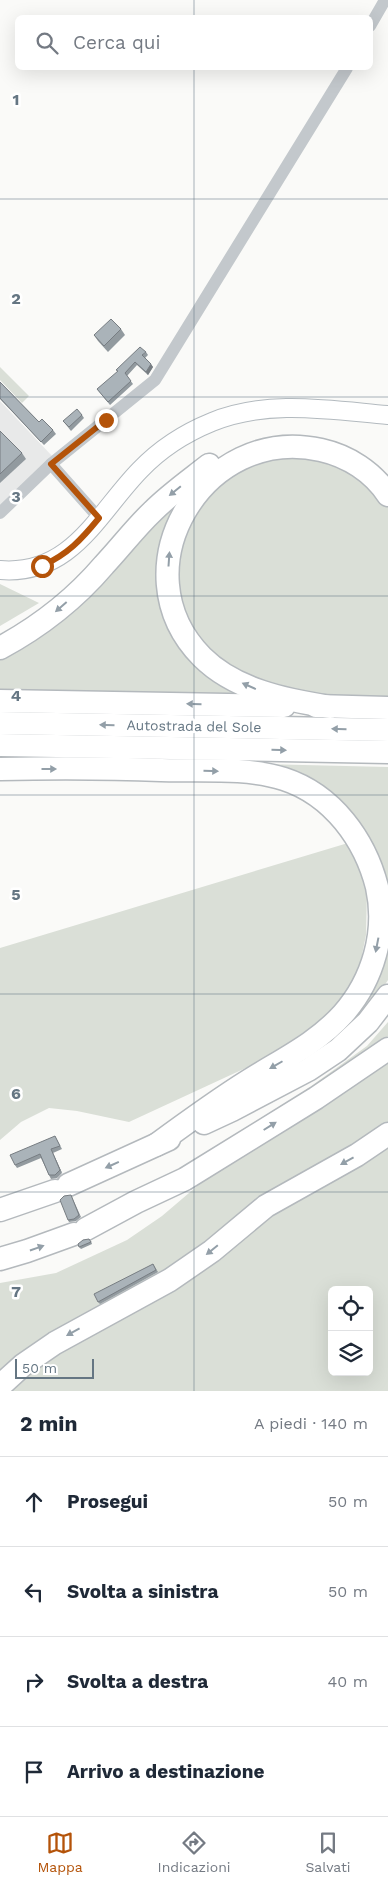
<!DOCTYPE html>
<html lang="it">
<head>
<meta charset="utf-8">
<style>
	:root { --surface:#fff; --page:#f2f2f3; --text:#1f2937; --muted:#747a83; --line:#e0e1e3; --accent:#b45309 }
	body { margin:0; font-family:"Work Sans",sans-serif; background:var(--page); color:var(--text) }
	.controls { position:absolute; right:15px; bottom:15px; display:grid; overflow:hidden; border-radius:8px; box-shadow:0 5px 20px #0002 }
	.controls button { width:45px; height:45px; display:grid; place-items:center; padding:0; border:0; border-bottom:1px solid var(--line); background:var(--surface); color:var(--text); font:25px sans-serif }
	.scale { position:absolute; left:15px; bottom:12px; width:79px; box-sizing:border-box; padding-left:5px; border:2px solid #657683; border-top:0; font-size:14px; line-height:18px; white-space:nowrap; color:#657683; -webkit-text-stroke:4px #fff; paint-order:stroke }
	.stop { position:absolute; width:15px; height:15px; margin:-11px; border:4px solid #b45309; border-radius:50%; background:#fff }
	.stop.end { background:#b45309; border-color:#fff; box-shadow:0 1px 5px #0008 }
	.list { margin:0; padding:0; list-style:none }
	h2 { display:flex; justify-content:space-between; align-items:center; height:65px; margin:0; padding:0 20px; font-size:21px }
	h2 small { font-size:16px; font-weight:400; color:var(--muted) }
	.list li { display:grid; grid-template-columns:32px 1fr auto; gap:15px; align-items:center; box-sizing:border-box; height:90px; padding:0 20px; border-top:1px solid var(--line) }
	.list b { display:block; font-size:19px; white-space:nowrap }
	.list em { font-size:16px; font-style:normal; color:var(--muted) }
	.icon { flex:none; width:28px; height:28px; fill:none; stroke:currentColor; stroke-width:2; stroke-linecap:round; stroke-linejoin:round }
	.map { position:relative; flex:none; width:388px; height:1391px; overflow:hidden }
	.search { position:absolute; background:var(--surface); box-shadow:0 5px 20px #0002; left:15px; right:15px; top:15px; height:55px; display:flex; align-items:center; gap:12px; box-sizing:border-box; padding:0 18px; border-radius:8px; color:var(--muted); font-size:19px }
	.sheet { height:425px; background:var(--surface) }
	nav { display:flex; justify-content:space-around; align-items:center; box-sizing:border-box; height:70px; border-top:1px solid var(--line); background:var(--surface); font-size:14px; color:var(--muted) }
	nav a { display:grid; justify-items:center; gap:2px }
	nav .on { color:var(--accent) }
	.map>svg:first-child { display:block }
	.built { fill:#e8e9e9 }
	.green { fill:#dadfd7; fill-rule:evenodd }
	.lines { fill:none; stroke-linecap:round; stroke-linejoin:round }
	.secondary-casing { stroke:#b3babf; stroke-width:20 }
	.highway-casing { stroke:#b4b9bd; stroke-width:25 }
	.street { stroke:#c3c8cc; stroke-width:12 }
	.secondary { stroke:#fff; stroke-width:18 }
	.highway { stroke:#fff; stroke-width:22 }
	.wall { fill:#929a9f }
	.shaded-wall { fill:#777d82 }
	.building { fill:#aab3b9; stroke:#777d82 }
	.oneway { fill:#939fa8 }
	.route { stroke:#b45309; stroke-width:6 }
	.grid { fill:none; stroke:#657683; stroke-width:1; stroke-opacity:0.55 }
	.labels { text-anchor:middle; stroke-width:5; stroke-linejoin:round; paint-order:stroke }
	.street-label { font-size:14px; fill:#657683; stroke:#fff }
	.grid-label { font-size:16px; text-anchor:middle; font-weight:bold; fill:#657683; stroke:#fff; stroke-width:5; stroke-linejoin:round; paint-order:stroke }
</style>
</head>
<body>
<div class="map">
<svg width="388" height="1391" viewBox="0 0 388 1391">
	<rect width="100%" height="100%" fill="#fafaf8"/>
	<!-- built -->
	<path class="built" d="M0,401l53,56 -53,54z"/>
	<!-- green -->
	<g class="green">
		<path d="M0,367l29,29 -7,7 -22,-23z"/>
		<path d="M324,456l58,39 6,9v199l-73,-4 -82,-26 -43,-38 -19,-60 27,-78 54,-38z"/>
		<path d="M183,502l-10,121 87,73 -260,-1v-42l160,-145z"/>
		<path d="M0,584l39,19 -39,23z"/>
		<path d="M261,764l127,3v213l-12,18 -43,45 -64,30 106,-101 -11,-131z"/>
		<path d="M348,843l11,18 8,30 -1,44 -9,45 -36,41 -58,39 -134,62 -52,-11 -28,-3 -28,14 -21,18v-192z"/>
		<path d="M388,1022v14l-18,16 -106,68 103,-74z"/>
		<path d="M388,1055v72l-181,121 -207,130v-95l56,-10 71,-33 35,-24 54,-46z"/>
		<path d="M388,1139v252h-385l249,-168zM332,1290h37v82h-37z"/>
	</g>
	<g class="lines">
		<!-- secondary casing -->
		<g class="secondary-casing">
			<path id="secondary" d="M0,570c72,6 98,-57 140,-100 20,-21 45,-37 72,-48 56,-23 118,-12 176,-7"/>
		</g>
		<!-- highway casing -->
		<g class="highway-casing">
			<g id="highway">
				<path d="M0,648c39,-21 75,-49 104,-83 17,-18 31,-37 49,-54 17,-17 37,-31 56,-46"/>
				<path d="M0,701l284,5"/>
				<path d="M316,706l72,2"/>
				<path d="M330,707c-44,-7 -95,-17 -128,-50 -86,-87 2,-234 119,-207 27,6 52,22 67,45"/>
				<path d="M0,723l388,7"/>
				<path d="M0,745l388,7"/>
				<path d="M0,769c54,-1 107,-1 161,1 40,1 85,-3 123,9 49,16 81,61 93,108 10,45 -4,93 -34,127 -27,30 -62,46 -95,67 -32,20 -62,42 -92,64"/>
				<path d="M204,1123l28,-13 76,-40 30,-20 30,-28 20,-26"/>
				<path d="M68,1185l101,-46"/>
				<path d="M0,1210l55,-19"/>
				<path d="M86,1229l50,-27 49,-23 131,-81 72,-49"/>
				<path d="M0,1259l27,-8 47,-17"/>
				<path d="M0,1386l23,-21 32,-22 115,-63 42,-29 54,-45 91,-51 31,-21"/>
			</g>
		</g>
		<!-- street -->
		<g class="street">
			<path d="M370,26l15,-26"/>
			<path d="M51,464l48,54"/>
			<path d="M0,513l51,-49 104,-84 192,-312"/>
		</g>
		<!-- secondary -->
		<use href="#secondary" class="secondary"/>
		<!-- highway -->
		<use href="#highway" class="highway"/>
	</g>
	<!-- wall -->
	<g class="wall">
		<path d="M121,329l4,6 -17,17 -10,-11 -4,-6z"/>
		<path d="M146,352l2,3 -3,3 8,9 -5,8 -11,-10 -10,11 6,8 -23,21 -13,-16z"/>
		<path d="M0,382l39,40 14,8 3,4 -12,11 -44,-46z"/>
		<path d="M82,415l2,3 -13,13 -8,-10z"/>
		<path d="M0,431l22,22 4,6 -26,24z"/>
		<path d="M55,1136l7,13 -9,4 9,20 -5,5 -6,1 -2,-4 -8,-17 -24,10 -2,-3z"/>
		<path d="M71,1195l10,22 -5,4 -7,1 -1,-2z"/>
		<path d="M91,1241l1,3 -11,5 -2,-2z"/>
		<path d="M153,1264l5,8 -58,32 -2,-2z"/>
	</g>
	<!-- shaded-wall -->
	<g class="shaded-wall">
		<path d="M151,364l2,3 -5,8 -2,-3z"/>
		<path d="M51,1149l2,4 9,20 -2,-3z"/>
	</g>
	<!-- building -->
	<g class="building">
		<path d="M111,319l10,10 -17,17 -10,-11z"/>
		<path d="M140,347l6,5 -4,3 9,9 -5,8 -11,-10 -10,11 6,8 -23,21 -11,-13 21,-18 -2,-1z"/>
		<path d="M0,382l39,40 3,-3 11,11 -12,12 -41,-44z"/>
		<path d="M77,409l5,6 -13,12 -6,-6z"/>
		<path d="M0,431l22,22 -22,21z"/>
		<path d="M55,1136l5,10 -9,3 9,21 -5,5h-6l-9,-21 -25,11 -5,-10z"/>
		<path d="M71,1195l8,20 -5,4 -6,1 -8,-20 4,-4z"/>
		<path d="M89,1239l2,3 -12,5 -1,-3 5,-4z"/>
		<path d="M153,1264l3,6 -58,32 -4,-8z"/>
	</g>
	<!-- one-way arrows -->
	<defs><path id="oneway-solid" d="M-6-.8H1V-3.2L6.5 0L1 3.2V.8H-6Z" transform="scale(1.25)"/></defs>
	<g class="oneway">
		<use href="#oneway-solid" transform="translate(175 491) rotate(141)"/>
		<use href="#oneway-solid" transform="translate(169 559) rotate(-86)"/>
		<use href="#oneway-solid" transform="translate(61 607) rotate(139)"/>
		<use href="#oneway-solid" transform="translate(249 686) rotate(-156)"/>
		<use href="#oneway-solid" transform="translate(194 704) rotate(-179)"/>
		<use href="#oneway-solid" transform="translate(107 725) rotate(-179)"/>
		<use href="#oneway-solid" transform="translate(339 729) rotate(-179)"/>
		<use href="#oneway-solid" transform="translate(279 750) rotate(1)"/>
		<use href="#oneway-solid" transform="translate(49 769)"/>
		<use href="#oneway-solid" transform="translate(211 771) rotate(1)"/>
		<use href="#oneway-solid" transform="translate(377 945) rotate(101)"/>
		<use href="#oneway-solid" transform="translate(276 1065) rotate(150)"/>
		<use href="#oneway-solid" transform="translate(270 1126) rotate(-32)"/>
		<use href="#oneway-solid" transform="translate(347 1161) rotate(151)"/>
		<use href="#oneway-solid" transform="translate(112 1165) rotate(156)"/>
		<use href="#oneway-solid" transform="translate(37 1248) rotate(-19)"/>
		<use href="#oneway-solid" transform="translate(212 1250) rotate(141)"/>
		<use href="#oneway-solid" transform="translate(73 1332) rotate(151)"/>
	</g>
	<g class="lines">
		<!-- route -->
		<path class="route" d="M42,566c26,-12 39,-26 57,-48l-48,-54 55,-44"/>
	</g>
	<!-- grid -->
	<path class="grid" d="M194,0v18M194,68v1323M0,199h388M0,397h388M0,596h388M0,795h388M0,994h388M0,1192h388"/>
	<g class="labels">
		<!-- street labels -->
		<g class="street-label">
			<text transform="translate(194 726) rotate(1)" y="5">Autostrada del Sole</text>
		</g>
	</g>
	<g class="grid-label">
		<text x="16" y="105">1</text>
		<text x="16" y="304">2</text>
		<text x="16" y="502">3</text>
		<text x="16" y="701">4</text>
		<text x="16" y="900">5</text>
		<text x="16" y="1099">6</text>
		<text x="16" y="1297">7</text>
	</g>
</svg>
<div class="controls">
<button><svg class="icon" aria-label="locate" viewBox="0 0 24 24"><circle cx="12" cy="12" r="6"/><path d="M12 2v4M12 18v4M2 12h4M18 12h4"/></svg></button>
<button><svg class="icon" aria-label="layers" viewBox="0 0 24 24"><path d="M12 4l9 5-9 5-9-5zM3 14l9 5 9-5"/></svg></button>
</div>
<div class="scale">50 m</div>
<div class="stop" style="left:42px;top:566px"></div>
<div class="stop end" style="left:106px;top:420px"></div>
<div class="search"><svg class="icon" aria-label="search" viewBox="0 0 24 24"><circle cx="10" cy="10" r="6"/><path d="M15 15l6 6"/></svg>Cerca qui</div>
</div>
<section class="sheet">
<h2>2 min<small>A piedi · 140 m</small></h2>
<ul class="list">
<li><svg class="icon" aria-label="ahead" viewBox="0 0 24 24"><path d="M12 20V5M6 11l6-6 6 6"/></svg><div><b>Prosegui</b></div><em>50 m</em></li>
<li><svg class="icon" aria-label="left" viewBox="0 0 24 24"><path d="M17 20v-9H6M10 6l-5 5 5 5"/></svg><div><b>Svolta a sinistra</b></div><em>50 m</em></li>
<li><svg class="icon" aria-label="right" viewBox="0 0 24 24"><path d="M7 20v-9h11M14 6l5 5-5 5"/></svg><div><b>Svolta a destra</b></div><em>40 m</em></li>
<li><svg class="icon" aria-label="arrive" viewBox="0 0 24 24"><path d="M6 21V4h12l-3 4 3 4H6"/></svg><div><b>Arrivo a destinazione</b></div></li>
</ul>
</section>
<nav>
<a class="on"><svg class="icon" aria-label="map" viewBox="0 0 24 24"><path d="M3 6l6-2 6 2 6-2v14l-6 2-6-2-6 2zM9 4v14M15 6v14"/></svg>Mappa</a>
<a><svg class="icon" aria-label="directions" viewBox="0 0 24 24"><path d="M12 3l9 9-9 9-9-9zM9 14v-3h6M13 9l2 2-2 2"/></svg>Indicazioni</a>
<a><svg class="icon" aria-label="saved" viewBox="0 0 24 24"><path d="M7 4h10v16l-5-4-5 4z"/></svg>Salvati</a>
</nav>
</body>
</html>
